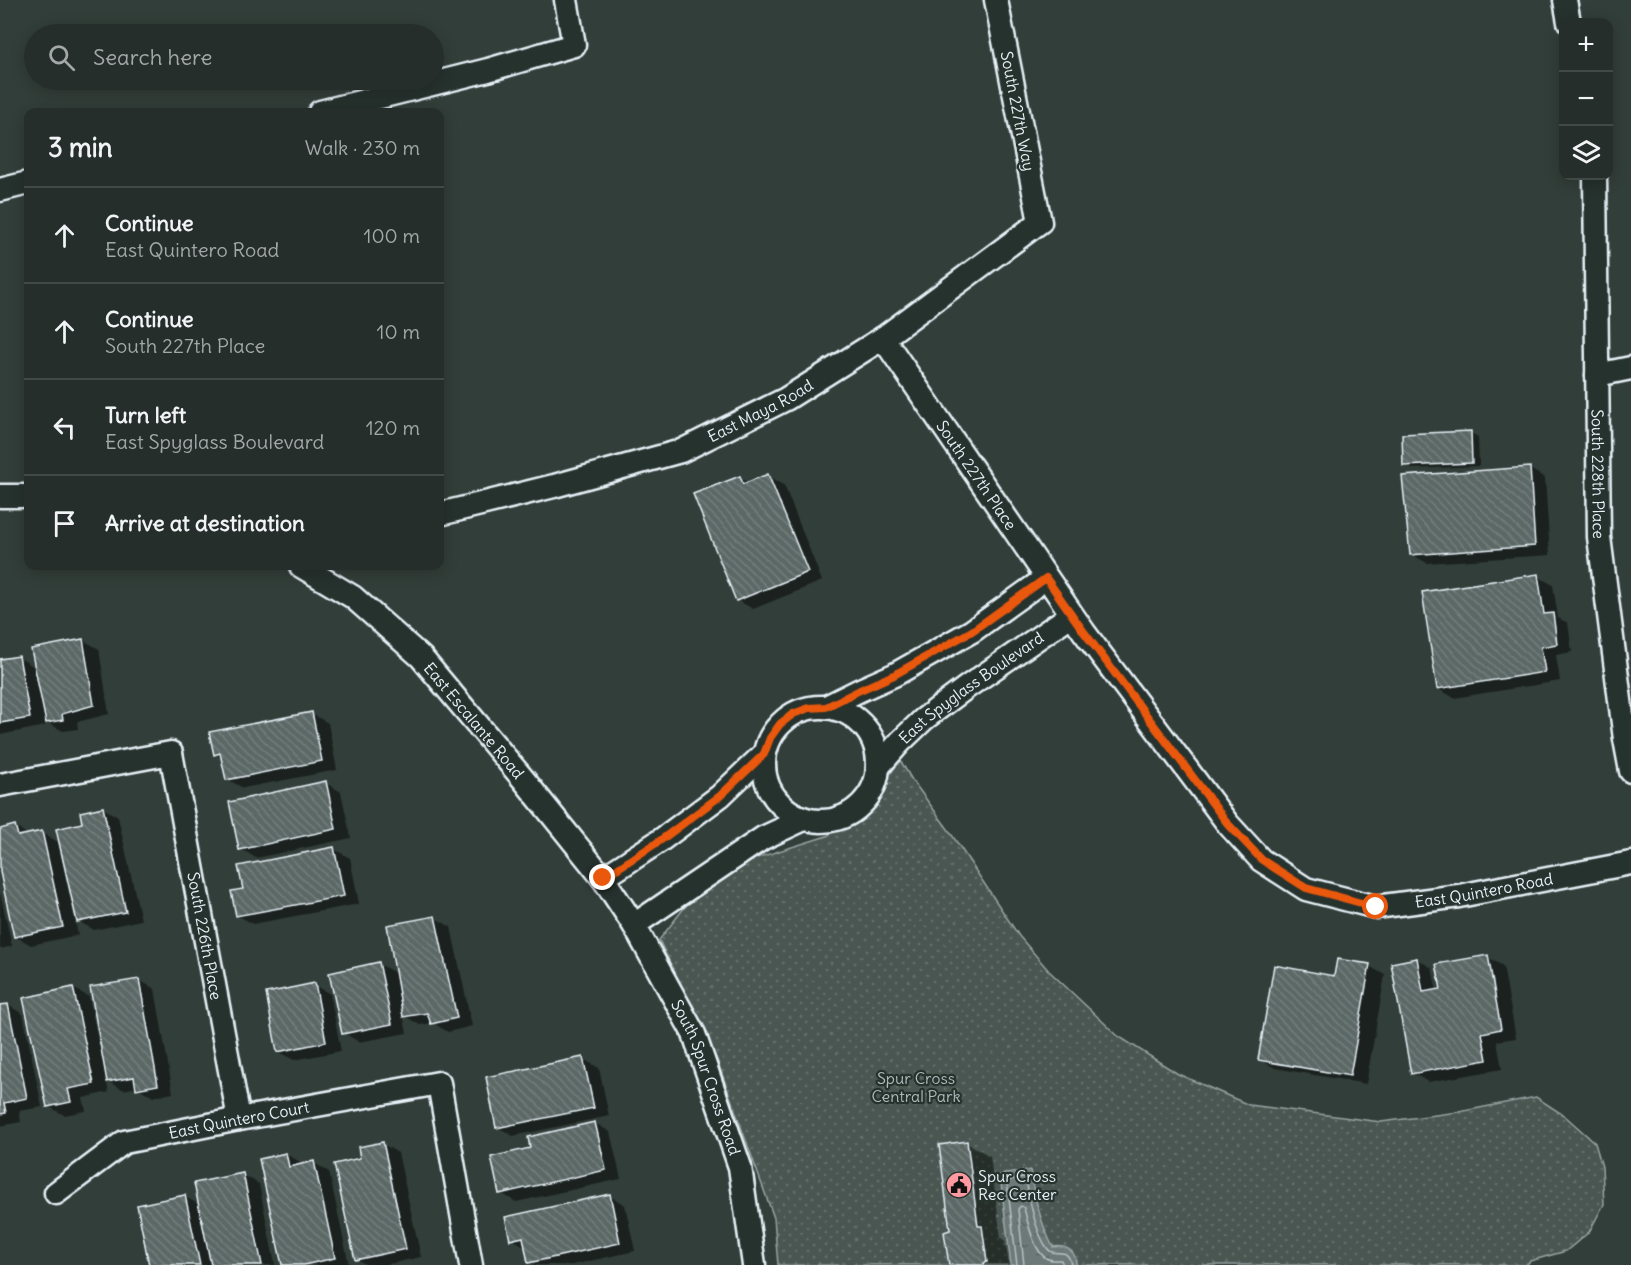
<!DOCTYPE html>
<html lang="en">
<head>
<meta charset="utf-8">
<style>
	:root { --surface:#262e2b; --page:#323a37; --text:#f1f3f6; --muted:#a4a8a9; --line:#424a47 }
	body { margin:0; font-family:Delius,sans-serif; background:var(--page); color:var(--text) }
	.controls { position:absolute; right:18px; top:18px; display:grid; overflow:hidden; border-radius:12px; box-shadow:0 3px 15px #0003 }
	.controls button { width:54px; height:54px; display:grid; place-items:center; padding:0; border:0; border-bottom:2px solid var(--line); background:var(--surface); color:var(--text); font:30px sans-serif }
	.stop { position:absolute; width:18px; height:18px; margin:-14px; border:4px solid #ea580c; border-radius:50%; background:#fff }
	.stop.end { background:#ea580c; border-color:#fff; box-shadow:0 2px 6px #0008 }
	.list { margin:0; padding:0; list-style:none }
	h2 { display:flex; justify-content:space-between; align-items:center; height:78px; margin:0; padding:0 24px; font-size:26px }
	h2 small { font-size:20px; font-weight:400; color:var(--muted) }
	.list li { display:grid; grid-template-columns:39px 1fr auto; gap:18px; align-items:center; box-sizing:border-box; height:96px; padding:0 24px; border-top:2px solid var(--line) }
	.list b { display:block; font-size:22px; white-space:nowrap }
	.list p { margin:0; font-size:20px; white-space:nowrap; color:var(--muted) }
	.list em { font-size:20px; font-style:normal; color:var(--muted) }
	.icon { flex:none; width:33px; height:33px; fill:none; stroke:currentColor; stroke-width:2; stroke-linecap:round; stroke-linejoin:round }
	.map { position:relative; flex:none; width:1631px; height:1265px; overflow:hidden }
	.search { position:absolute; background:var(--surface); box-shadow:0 3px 15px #0003; left:24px; top:24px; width:420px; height:66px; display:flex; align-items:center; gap:15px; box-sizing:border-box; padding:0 21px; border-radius:33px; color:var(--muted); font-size:22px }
	.panel { position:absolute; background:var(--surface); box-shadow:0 3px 15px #0003; left:24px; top:108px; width:420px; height:462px; border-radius:12px }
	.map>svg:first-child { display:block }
	.park { fill:url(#park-dots); stroke:#98a4a4; stroke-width:1.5 }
	.water { fill:url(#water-ripples); stroke:#9ea9ab; stroke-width:1.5 }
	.shadow { fill:#0007 }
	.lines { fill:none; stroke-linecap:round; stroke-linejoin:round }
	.shore { stroke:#b7c1c5; stroke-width:1.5 }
	.building { fill:url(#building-back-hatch); stroke:#e8f1f8; stroke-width:1.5 }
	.street-casing { stroke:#e8f1f8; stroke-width:27 }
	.street { stroke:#26332d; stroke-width:22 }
	.route { stroke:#ea580c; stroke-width:8 }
	.labels { text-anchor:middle; stroke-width:4.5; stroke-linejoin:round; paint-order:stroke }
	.street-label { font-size:16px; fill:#e8f1f8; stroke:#26332d }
	.park-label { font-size:16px; fill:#b0bbbe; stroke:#26332d }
	.poi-label { font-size:16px; fill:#e8f1f8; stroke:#26332d; text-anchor:start }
</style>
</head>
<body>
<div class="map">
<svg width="1631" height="1265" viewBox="0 0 1631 1265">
	<defs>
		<pattern id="park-dots" width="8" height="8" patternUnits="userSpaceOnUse" patternTransform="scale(1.5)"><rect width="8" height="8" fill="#495651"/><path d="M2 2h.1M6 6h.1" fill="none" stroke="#636f6b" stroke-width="1.8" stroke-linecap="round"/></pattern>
		<pattern id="water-ripples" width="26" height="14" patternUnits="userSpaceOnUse" patternTransform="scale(1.5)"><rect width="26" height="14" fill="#6d7978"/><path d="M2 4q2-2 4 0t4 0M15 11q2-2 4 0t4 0" fill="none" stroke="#5b6363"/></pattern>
		<pattern id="building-back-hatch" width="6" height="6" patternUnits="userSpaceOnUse" patternTransform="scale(1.5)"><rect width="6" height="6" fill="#5c6865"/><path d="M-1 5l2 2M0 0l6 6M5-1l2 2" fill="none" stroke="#737e7c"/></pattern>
	</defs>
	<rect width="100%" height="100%" fill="#323e39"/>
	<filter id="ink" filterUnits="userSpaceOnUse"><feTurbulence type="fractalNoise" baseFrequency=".0167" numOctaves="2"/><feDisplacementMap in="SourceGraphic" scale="12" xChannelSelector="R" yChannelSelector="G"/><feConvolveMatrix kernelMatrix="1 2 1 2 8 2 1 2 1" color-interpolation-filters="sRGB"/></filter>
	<g filter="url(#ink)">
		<!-- park -->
		<path class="park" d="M900,760l12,20 36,49 71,107 30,35 69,65 60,38 71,31 132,17 78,-10 77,-15 29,19 30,27 7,24 2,37 -15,28 -23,19 -36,10 -4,4h-748l-4,-47 -57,-158 -58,-120 29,-37 56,-41 83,-26 38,-26z"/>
		<!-- water -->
		<path class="water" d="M1030,1170c4,26 10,52 23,77 13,-2 24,4 23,18h-65l-11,-90z"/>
		<!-- shadow -->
		<g class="shadow">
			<path d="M1471,433l7,4 1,29 -67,3 -7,-4z"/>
			<path d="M1530,469l15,9 5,77 -123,8 -16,-9z"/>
			<path d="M768,476l16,9 38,96 -69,28 -16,-9 3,-122 9,5z"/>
			<path d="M1537,576l16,9 5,33 10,5 4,29 -16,3 4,26 -106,17 -15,-9z"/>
			<path d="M83,640l16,9 10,65 -32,8 1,7 -15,2 -19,-10 1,5 -45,9v-74l18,-4 18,11z"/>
			<path d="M312,714l16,9 9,47 -94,18 -16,-9 -4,-21 -8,-4z"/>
			<path d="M326,783l15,9 10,46 -95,20 -15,-9z"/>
			<path d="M103,808l15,9 23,103 -47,10 -16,-9 6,-97z"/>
			<path d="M15,827l14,8 13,-2 16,9 20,93 -47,10 -16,-9 -15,-71v-35z"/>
			<path d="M334,849l16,9 9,46 -106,20 -16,-9 8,-25z"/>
			<path d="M0,892l12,54 -12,3z"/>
			<path d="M435,918l16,9 21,99 -24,6 -15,-9 -13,2 -17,-10 4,18 -48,9 -15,-9 35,-69 18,10z"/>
			<path d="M1487,957l16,9 13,72 -19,3 5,28 -74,13 -15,-9 4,-114 15,9 5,24 6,-1z"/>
			<path d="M1369,966l16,9 -19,109 -91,-16 -16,-9 76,-82z"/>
			<path d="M139,980l16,9 18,104 -20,4 -16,-10 -13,3 -18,-10 3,12 -26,6 3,13 -22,4 -16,-9 25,-118 16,9 11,53h3z"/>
			<path d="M314,985l16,9 11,57 -47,9 -16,-9z"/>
			<path d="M8,1005l15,9 19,93 -23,4 2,11 -21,4v-119z"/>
			<path d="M583,1059l16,9 10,48 -96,20 -15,-9z"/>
			<path d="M595,1123l15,9 11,47 -105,23 -15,-9 31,-43z"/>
			<path d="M967,1143l23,13 11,82 4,3 4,24h-59l2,-33z"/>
			<path d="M383,1144l15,9 23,104 -37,8h-17l-11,-6 6,-99z"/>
			<path d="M286,1154l16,9v3l12,-3 15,9 20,93h-66z"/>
			<path d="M243,1175l16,9 16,81h-124l34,-68 15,8z"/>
			<path d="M610,1196l15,9 10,46 -63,14h-37l-6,-3 -3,-15 -14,-8z"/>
		</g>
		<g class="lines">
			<!-- shore -->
			<g class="shore">
				<path d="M1017,1265l-10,-83 3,-2 13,-3 3,2c3,19 10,54 21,69 7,11 21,-4 24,17"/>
				<path d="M1024,1265l-6,-56 3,-3 3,2c3,12 10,44 22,50 5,3 10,2 15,2l2,5"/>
			</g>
		</g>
		<!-- building -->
		<g class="building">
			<path d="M1471,431l1,32 -69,3 -1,-32z"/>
			<path d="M1530,467l5,79 -125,9 -8,-79z"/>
			<path d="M768,474l40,98 -72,29 -43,-107 47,-18 3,8z"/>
			<path d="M1538,574l6,40 9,-1 4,31 -16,3 4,25 -108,17 -15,-97z"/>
			<path d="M83,639l11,66 -32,9 1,6 -17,3 -15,-74z"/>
			<path d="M19,656l11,62 -30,5v-64z"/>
			<path d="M312,712l10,49 -96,19 -6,-27 -6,2 -5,-23z"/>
			<path d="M326,781l10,48 -97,21 -10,-48z"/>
			<path d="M103,807l23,105 -49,10 -21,-93 26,-6 -2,-11z"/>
			<path d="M15,825l3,11 24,-5 21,96 -49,10 -14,-65v-43z"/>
			<path d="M334,847l10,49 -108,20 -5,-25 12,-2 -5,-23z"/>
			<path d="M435,916l22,102 -26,6 -4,-11 -24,4 -16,-92z"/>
			<path d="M1488,955l13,74 -19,4 5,27 -76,14 -20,-111 26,-5 6,34 18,-3 -5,-25z"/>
			<path d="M1337,959l33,5 -20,112 -92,-16 16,-95 60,11z"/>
			<path d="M379,962l13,62 -50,10 -13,-61z"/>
			<path d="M139,979l19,106 -22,4 -2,-12 -27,5 -17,-95z"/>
			<path d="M315,983l11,59 -49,10 -11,-59z"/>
			<path d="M73,987l21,97 -26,5 3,13 -24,5 -24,-109z"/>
			<path d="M8,1004l19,94 -23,5 2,10 -6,1v-109z"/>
			<path d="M583,1057l11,51 -98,20 -10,-51z"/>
			<path d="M595,1122l11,48 -107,24 -8,-37 39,-9 -2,-11z"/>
			<path d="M967,1141l11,85h4l5,36 -3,1v2h-35l-5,-33 6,-2 -11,-85z"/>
			<path d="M383,1142l23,107 -51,11 -21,-96 26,-6 -2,-11z"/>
			<path d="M286,1153l3,14 25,-6 21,97 -31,7h-22l-23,-106z"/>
			<path d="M243,1173l19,92h-51l-17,-82z"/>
			<path d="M610,1194l10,49 -92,20 -5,-26 -13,3 -5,-23z"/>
			<path d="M185,1195l15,70h-51l-12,-60z"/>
		</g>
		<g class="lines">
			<!-- street casing -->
			<g class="street-casing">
				<g id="street">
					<path d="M1565,0l4,22"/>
					<path d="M320,112l168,-42 86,-25 -8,-45"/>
					<path id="s1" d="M1595,176l4,361 26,202 6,32"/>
					<path d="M0,190l28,-7"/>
					<path id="s2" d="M883,338l201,294 144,192 33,36 45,29 70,18 83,-11 172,-33"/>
					<path d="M1597,375l34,-7"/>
					<path d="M0,496h28"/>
					<path id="s3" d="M440,514l114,-28 127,-35 105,-52 97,-61 157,-116 -44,-222"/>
					<path id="s4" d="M301,566l52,31 68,60 103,123 79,98 31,47 60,109 46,133 14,98"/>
					<path d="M826,707l34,-17 34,-15 78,-44 74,-53"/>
					<circle cx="821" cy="764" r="57"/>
					<path id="s5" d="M878,767l22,-25 24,-23 43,-32 104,-72"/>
					<path id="s6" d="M0,785l171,-32 68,366"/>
					<path d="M603,878l58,-38 59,-44 44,-42"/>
					<path d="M634,925l129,-87 41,-19"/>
					<path id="s7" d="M56,1193l68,-51 115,-23 200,-36 32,182"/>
				</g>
			</g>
			<!-- street -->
			<use href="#street" class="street"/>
		</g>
	</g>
	<g class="lines" filter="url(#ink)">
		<!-- route -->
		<path class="route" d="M603,878l58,-38 59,-44 44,-42 6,-16 10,-14 13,-10 16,-6 17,-1 34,-17 34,-15 78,-44 74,-53 38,54 144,192 34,36 44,28 70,19"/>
	</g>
	<!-- icons -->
	<defs>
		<g id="civic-disc" transform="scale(1.35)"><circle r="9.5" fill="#ff9aa2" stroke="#26332d"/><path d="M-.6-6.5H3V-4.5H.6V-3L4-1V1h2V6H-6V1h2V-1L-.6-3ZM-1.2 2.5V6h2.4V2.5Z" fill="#111"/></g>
	</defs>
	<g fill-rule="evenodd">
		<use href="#civic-disc" x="959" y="1185"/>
	</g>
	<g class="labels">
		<!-- street labels -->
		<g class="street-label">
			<text transform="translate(1018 111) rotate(79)" y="6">South 227th Way</text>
			<text dy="6" stroke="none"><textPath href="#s3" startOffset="338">East Maya Road</textPath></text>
			<text dy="6" stroke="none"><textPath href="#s1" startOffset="298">South 228th Place</textPath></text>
			<text dy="6" stroke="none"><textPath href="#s2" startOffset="166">South 227th Place</textPath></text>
			<text dy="6" stroke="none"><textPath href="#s5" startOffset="123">East Spyglass Boulevard</textPath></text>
			<text dy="6" stroke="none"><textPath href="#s4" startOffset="234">East Escalante Road</textPath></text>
			<text dy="6" stroke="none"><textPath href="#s2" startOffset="880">East Quintero Road</textPath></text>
			<text dy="6" stroke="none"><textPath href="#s6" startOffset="360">South 226th Place</textPath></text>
			<text dy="6" stroke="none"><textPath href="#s4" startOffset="663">South Spur Cross Road</textPath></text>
			<text dy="6" stroke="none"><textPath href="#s7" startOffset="202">East Quintero Court</textPath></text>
		</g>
		<!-- park labels -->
		<g class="park-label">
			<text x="916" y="1084">Spur Cross<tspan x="916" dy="18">Central Park</tspan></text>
		</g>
		<!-- poi labels -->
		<g class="poi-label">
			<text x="978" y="1182">Spur Cross<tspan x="978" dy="18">Rec Center</tspan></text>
		</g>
	</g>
</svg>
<div class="controls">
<button>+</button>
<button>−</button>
<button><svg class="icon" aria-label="layers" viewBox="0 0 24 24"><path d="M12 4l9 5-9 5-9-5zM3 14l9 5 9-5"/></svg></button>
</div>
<div class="stop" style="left:1376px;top:907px"></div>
<div class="stop end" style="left:603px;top:878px"></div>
<div class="search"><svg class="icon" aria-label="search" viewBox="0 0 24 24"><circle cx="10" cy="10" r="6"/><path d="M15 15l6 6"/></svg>Search here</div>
<section class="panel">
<h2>3 min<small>Walk · 230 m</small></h2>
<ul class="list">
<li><svg class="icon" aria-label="ahead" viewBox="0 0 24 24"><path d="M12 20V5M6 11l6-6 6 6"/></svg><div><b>Continue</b><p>East Quintero Road</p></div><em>100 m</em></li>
<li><svg class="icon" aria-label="ahead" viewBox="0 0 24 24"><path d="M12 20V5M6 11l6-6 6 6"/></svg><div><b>Continue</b><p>South 227th Place</p></div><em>10 m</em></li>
<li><svg class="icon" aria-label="left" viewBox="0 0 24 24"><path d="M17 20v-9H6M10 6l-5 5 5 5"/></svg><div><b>Turn left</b><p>East Spyglass Boulevard</p></div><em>120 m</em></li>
<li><svg class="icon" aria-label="arrive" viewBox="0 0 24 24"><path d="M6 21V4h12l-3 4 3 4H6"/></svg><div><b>Arrive at destination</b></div></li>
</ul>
</section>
</div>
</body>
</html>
